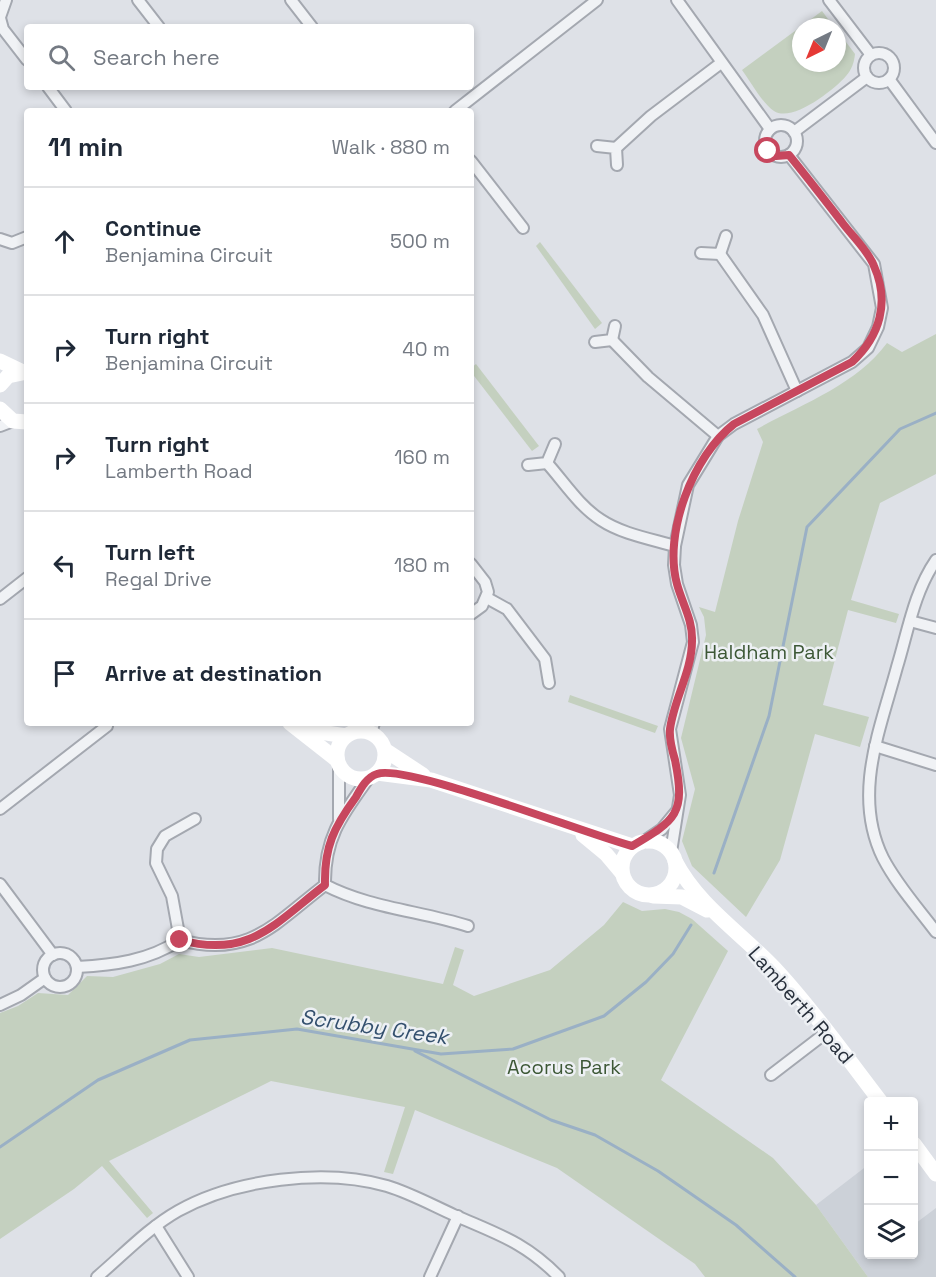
<!DOCTYPE html>
<html lang="en">
<head>
<meta charset="utf-8">
<style>
	:root { --surface:#fff; --page:#f6f6f7; --text:#1f2937; --muted:#747a83; --line:#e0e1e3 }
	body { margin:0; font-family:"Space Grotesk",sans-serif; background:var(--page); color:var(--text) }
	.controls { position:absolute; right:18px; bottom:18px; display:grid; overflow:hidden; border-radius:6px; box-shadow:0 3px 9px #0003 }
	.controls button { width:54px; height:54px; display:grid; place-items:center; padding:0; border:0; border-bottom:2px solid var(--line); background:var(--surface); color:var(--text); font:30px sans-serif }
	.compass { position:absolute; left:792px; top:18px; width:54px; height:54px; border-radius:50%; background:var(--surface); box-shadow:0 3px 9px #0003; rotate:223deg }
	.stop { position:absolute; width:18px; height:18px; margin:-14px; border:4px solid #c7475e; border-radius:50%; background:#fff }
	.stop.end { background:#c7475e; border-color:#fff; box-shadow:0 2px 6px #0008 }
	.list { margin:0; padding:0; list-style:none }
	h2 { display:flex; justify-content:space-between; align-items:center; height:78px; margin:0; padding:0 24px; font-size:26px }
	h2 small { font-size:20px; font-weight:400; color:var(--muted) }
	.list li { display:grid; grid-template-columns:39px 1fr auto; gap:18px; align-items:center; box-sizing:border-box; height:108px; padding:0 24px; border-top:2px solid var(--line) }
	.list b { display:block; font-size:22px; white-space:nowrap }
	.list p { margin:0; font-size:20px; white-space:nowrap; color:var(--muted) }
	.list em { font-size:20px; font-style:normal; color:var(--muted) }
	.icon { flex:none; width:33px; height:33px; fill:none; stroke:currentColor; stroke-width:2; stroke-linecap:round; stroke-linejoin:round }
	.map { position:relative; flex:none; width:936px; height:1277px; overflow:hidden }
	.search { position:absolute; background:var(--surface); box-shadow:0 3px 9px #0003; left:24px; top:24px; width:450px; height:66px; display:flex; align-items:center; gap:15px; box-sizing:border-box; padding:0 21px; border-radius:6px; color:var(--muted); font-size:22px }
	.panel { position:absolute; background:var(--surface); box-shadow:0 3px 9px #0003; left:24px; top:108px; width:450px; height:618px; border-radius:6px }
	.map>svg:first-child { display:block }
	.built { fill:#ccd1d8 }
	.green { fill:#c4d0bf }
	.lines { fill:none; stroke-linecap:round; stroke-linejoin:round }
	.stream { stroke:#9ab0c5; stroke-width:3 }
	.street-casing { stroke:#a4a8b0; stroke-width:14 }
	.street { stroke:#f0f2f5; stroke-width:10 }
	.secondary { stroke:#fff; stroke-width:15 }
	.route { stroke:#c7475e; stroke-width:8 }
	.labels { text-anchor:middle; stroke-width:5; stroke-linejoin:round; paint-order:stroke }
	.park-label { font-size:20px; fill:#3d5836; stroke:#edf0f4 }
	.street-label { font-size:20px; fill:#28303c; stroke:#edf0f4 }
	.water-label { font-size:21px; font-style:italic; fill:#34506e; stroke:#edf0f4 }
</style>
</head>
<body>
<div class="map">
<svg width="936" height="1277" viewBox="0 0 936 1277">
	<rect width="100%" height="100%" fill="#dee1e7"/>
	<!-- built -->
	<path class="built" d="M868,1165v89h46v-34l2,3 20,-15v69h-68l-52,-72z"/>
	<!-- green -->
	<g class="green">
		<path d="M822,11l12,16h-33v36h36v-33l18,24c-1,9 -3,15 -9,22 -12,14 -54,47 -72,35 -12,-8 -23,-29 -32,-41z"/>
		<path d="M540,242l62,81 -7,6 -59,-83z"/>
		<path d="M936,334v140l-56,29 -29,97 48,14 -3,9 -48,-13 -25,95 46,12 -9,30 -45,-13 -35,126 -34,57 -54,-51 -10,-25 13,-52 -14,-51 25,-103 -2,-18 -5,-10 16,5 23,-91 25,-79 -6,-13c45,-25 99,-44 130,-86l15,9z"/>
		<path d="M476,364l63,82 -7,5 -61,-79v-4z"/>
		<path d="M570,695l88,31 -3,7 -87,-31z"/>
		<path d="M623,902l19,9 23,-2 14,3 13,7 36,32 -67,129 112,78 43,47 52,72h-163l-10,-13 -138,-96 -142,-58 -22,64 -9,-2 21,-65 -134,-26 -162,80 44,52 -6,5 -45,-52 -28,23 -74,50v-226l18,-7 20,-13 30,2 19,-19 26,1 47,-13 19,-10 20,3 73,-9 171,36 12,-37 9,3 -11,35 21,11 76,-26 54,-45z"/>
	</g>
	<g class="lines">
		<!-- stream -->
		<g class="stream">
			<path d="M714,873l55,-157 38,-189 93,-98 36,-16"/>
			<path d="M415,1051l136,69 44,15 63,36 78,54 59,52"/>
			<path d="M0,1147l98,-67 92,-40 107,-11 144,25 72,-5 91,-33 42,-34 27,-28 18,-29"/>
		</g>
		<!-- street casing -->
		<g class="street-casing">
			<g id="street">
				<path d="M138,0l21,27"/>
				<path d="M291,0l21,27"/>
				<path d="M677,0l93,129"/>
				<path d="M829,0l42,55"/>
				<path d="M0,17l6,-17"/>
				<path d="M0,18l3,11 24,31"/>
				<circle cx="879" cy="68" r="15"/>
				<path d="M889,79l47,64"/>
				<path d="M48,87l18,24"/>
				<path d="M455,111l142,-111"/>
				<circle cx="781" cy="141" r="16"/>
				<path d="M794,132l73,-55"/>
				<path d="M597,146l19,2 1,17"/>
				<path d="M616,148l35,-32 70,-53"/>
				<path d="M471,161l52,67"/>
				<path d="M0,239l12,4 15,-6"/>
				<path d="M701,253l19,1 6,-18"/>
				<path d="M720,254l43,61 34,76"/>
				<path d="M612,340l36,37 70,59"/>
				<path d="M595,342l17,-2 3,-14"/>
				<path d="M0,426l13,-5"/>
				<path d="M547,463c17,19 32,43 54,57 21,14 50,19 74,26"/>
				<path d="M528,465l19,-2 8,-19"/>
				<path d="M936,560c-22,32 -28,71 -39,107 -17,63 -45,128 -14,191 14,27 35,50 53,74"/>
				<path d="M471,564l14,18 3,10 -6,14 -11,8"/>
				<path d="M487,598l20,11 38,50 4,24"/>
				<path d="M0,599l27,-21"/>
				<path d="M910,621l26,7"/>
				<path d="M371,733l3,-10"/>
				<path d="M875,746l61,19"/>
				<path d="M0,809l107,-83"/>
				<path d="M339,819v-53"/>
				<path d="M643,842l19,-13 14,-17"/>
				<path d="M671,852l9,-57 -10,-66 23,-87 -2,-17 -14,-41 -3,-19 1,-19 13,-61 30,-49 16,-12 118,-62 16,-14 10,-21 4,-19 -8,-44 -85,-109"/>
				<path d="M0,884l53,71"/>
				<path d="M325,885c44,23 96,26 143,41"/>
				<path d="M180,940l-8,-44 -16,-33 1,-14 8,-13 30,-17"/>
				<circle cx="60" cy="970" r="17"/>
				<path d="M77,967c37,-2 71,-6 103,-27 70,19 95,-17 145,-55 -1,-47 17,-70 43,-106"/>
				<path d="M0,1005l21,-10 24,-17"/>
				<path d="M771,1075l56,-43"/>
				<path d="M156,1226l32,51"/>
				<path d="M97,1277c26,-22 51,-49 81,-66 57,-32 147,-43 209,-25 23,7 45,19 67,29 43,19 71,27 105,62"/>
				<path d="M430,1277l28,-61"/>
			</g>
		</g>
		<!-- street -->
		<use href="#street" class="street"/>
		<!-- secondary -->
		<g class="secondary">
			<path d="M0,361l23,11"/>
			<path d="M0,385l8,-9 19,-4"/>
			<path d="M0,409l13,12 14,1"/>
			<path d="M290,723l47,37"/>
			<path d="M298,726l22,6 26,4"/>
			<circle cx="361" cy="755" r="24"/>
			<path d="M385,750l38,25"/>
			<path d="M377,773l54,7 201,66"/>
			<path d="M583,835l23,19 16,19"/>
			<circle cx="649" cy="868" r="27"/>
			<path d="M675,861c24,46 68,73 103,111 37,40 69,86 103,130"/>
			<path d="M653,896l29,1 25,13"/>
			<path d="M914,1144l22,30"/>
		</g>
	</g>
	<g class="lines">
		<!-- route -->
		<path class="route" d="M180,940c70,19 95,-17 145,-55 -1,-38 9,-58 31,-88 5,-9 11,-20 21,-23 28,-11 212,61 255,72 44,-26 54,-32 43,-86 -3,-10 -6,-21 -5,-31 4,-30 22,-58 22,-88 1,-21 -10,-38 -15,-57 -14,-51 16,-128 57,-160l118,-62c28,-26 38,-60 22,-96 -6,-16 -23,-31 -33,-45 -17,-22 -34,-44 -52,-66l-13,1 -8,-5"/>
	</g>
	<g class="labels">
		<!-- park labels -->
		<g class="park-label">
			<text x="769" y="659">Haldham Park</text>
			<text x="564" y="1074">Acorus Park</text>
		</g>
		<!-- street labels -->
		<g class="street-label">
			<text transform="translate(801 1005) rotate(49)" y="7">Lamberth Road</text>
		</g>
		<!-- water labels -->
		<g class="water-label">
			<text transform="translate(374 1027) rotate(8)" y="7">Scrubby Creek</text>
		</g>
	</g>
</svg>
<div class="controls">
<button>+</button>
<button>−</button>
<button><svg class="icon" aria-label="layers" viewBox="0 0 24 24"><path d="M12 4l9 5-9 5-9-5zM3 14l9 5 9-5"/></svg></button>
</div>
<svg class="compass" viewBox="-18 -18 36 36"><path d="M0-13l5 13h-10z" fill="#e53935"/><path d="M0 13l5-13h-10z" fill="#747a83"/></svg>
<div class="stop" style="left:768px;top:151px"></div>
<div class="stop end" style="left:180px;top:940px"></div>
<div class="search"><svg class="icon" aria-label="search" viewBox="0 0 24 24"><circle cx="10" cy="10" r="6"/><path d="M15 15l6 6"/></svg>Search here</div>
<section class="panel">
<h2>11 min<small>Walk · 880 m</small></h2>
<ul class="list">
<li><svg class="icon" aria-label="ahead" viewBox="0 0 24 24"><path d="M12 20V5M6 11l6-6 6 6"/></svg><div><b>Continue</b><p>Benjamina Circuit</p></div><em>500 m</em></li>
<li><svg class="icon" aria-label="right" viewBox="0 0 24 24"><path d="M7 20v-9h11M14 6l5 5-5 5"/></svg><div><b>Turn right</b><p>Benjamina Circuit</p></div><em>40 m</em></li>
<li><svg class="icon" aria-label="right" viewBox="0 0 24 24"><path d="M7 20v-9h11M14 6l5 5-5 5"/></svg><div><b>Turn right</b><p>Lamberth Road</p></div><em>160 m</em></li>
<li><svg class="icon" aria-label="left" viewBox="0 0 24 24"><path d="M17 20v-9H6M10 6l-5 5 5 5"/></svg><div><b>Turn left</b><p>Regal Drive</p></div><em>180 m</em></li>
<li><svg class="icon" aria-label="arrive" viewBox="0 0 24 24"><path d="M6 21V4h12l-3 4 3 4H6"/></svg><div><b>Arrive at destination</b></div></li>
</ul>
</section>
</div>
</body>
</html>
